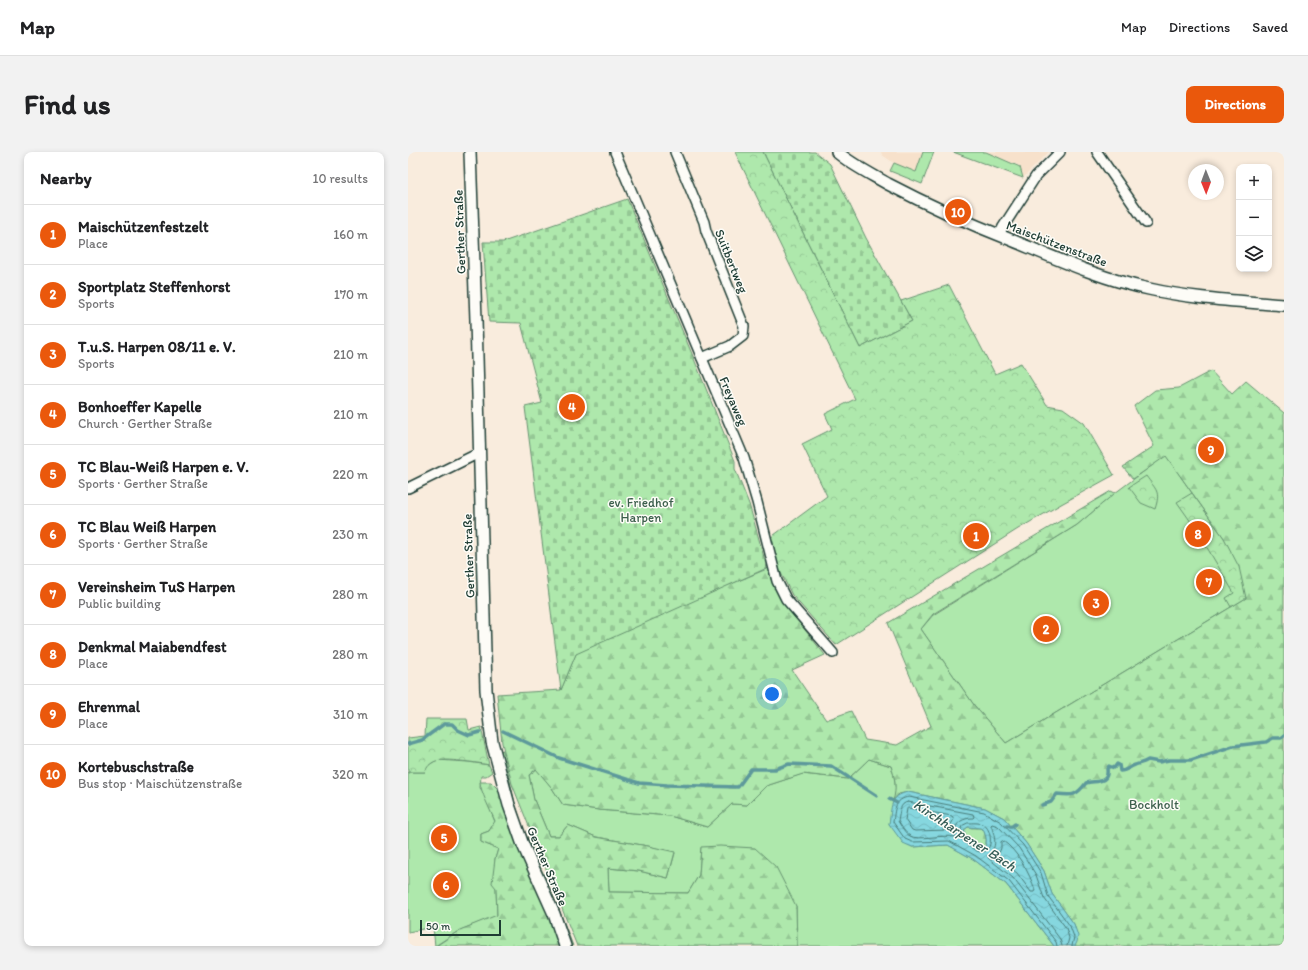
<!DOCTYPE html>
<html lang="en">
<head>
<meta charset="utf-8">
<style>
	:root { --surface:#fff; --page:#f2f2f2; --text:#202124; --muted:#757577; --line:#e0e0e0; --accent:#ea580c }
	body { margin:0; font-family:Itim,sans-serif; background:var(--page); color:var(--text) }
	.controls { position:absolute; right:12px; top:12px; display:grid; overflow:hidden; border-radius:8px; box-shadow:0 2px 6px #0003 }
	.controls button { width:36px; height:36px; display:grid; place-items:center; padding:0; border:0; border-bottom:1px solid var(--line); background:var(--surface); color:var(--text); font:20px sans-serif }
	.compass { position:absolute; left:780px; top:12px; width:36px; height:36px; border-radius:50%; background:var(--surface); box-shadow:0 2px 6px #0003; rotate:179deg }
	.scale { position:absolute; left:12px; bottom:10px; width:81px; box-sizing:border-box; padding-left:4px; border:2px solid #1f3d34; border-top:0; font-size:11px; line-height:14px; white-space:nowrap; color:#1f3d34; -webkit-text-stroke:3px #fdfcf7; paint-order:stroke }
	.you { position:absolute; left:364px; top:542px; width:14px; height:14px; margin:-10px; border:3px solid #fff; border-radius:50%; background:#1a73e8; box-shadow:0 0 0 6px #1a73e833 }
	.badge { display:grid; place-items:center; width:26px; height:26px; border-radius:50%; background:var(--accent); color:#fff; font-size:13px; font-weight:700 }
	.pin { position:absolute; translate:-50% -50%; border:2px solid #fff; box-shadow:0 1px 4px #0006 }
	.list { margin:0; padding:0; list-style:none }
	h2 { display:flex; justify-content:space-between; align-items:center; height:52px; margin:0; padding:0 16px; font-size:17px }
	h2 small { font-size:13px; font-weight:400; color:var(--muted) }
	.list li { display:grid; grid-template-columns:26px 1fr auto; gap:12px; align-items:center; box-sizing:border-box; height:60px; padding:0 16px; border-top:1px solid var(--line) }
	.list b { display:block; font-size:15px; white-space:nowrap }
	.list p { margin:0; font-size:13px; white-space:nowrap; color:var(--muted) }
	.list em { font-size:13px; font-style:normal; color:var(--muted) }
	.icon { flex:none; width:22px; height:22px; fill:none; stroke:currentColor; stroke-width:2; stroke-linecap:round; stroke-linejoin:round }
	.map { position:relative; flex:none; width:876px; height:794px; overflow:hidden; border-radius:8px }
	header { display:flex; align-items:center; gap:24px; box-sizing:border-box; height:56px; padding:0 20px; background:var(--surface); border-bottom:1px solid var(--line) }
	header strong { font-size:19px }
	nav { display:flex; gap:22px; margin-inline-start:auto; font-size:14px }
	.intro { display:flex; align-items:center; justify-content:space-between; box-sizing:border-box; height:96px; padding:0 24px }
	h1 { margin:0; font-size:28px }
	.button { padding:10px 18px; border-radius:8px; background:var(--accent); color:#fff; font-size:14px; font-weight:700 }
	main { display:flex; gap:24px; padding:0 24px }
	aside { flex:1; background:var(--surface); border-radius:8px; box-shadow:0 2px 6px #0003 }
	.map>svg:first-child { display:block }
	.built { fill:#f7e1cb }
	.grass { fill:#aee8ac; stroke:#669270 }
	.forest { fill:url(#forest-firs); stroke:#669270 }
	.cemetery { fill:url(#cemetery-stones); stroke:#669270 }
	.park { fill:url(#park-crowns); stroke:#669270 }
	.water { fill:url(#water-waves); stroke:#5d999b; fill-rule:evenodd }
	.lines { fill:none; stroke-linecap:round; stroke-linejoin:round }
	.shore { stroke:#487b78; stroke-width:1 }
	.stream { stroke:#5d999b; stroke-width:3.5 }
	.minor-casing { stroke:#1f3d34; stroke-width:12 }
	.tertiary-casing { stroke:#1f3d34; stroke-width:14 }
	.minor { stroke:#fdfcf7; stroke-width:9 }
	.tertiary { stroke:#fdfcf7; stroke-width:11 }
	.labels { text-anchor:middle; stroke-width:3; stroke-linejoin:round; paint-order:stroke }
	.street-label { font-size:13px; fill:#1f3d34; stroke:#fdfcf7 }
	.park-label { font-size:13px; fill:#3c5f4c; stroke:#fdfcf7 }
	.water-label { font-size:14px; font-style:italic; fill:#345c56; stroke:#fdfcf7 }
</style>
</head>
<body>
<header>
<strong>Map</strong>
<nav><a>Map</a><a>Directions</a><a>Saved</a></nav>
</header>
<div class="intro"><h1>Find us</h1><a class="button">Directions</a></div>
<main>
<aside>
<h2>Nearby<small>10 results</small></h2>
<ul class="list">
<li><span class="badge">1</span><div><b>Maischützenfestzelt</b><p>Place</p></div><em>160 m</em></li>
<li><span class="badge">2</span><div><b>Sportplatz Steffenhorst</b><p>Sports</p></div><em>170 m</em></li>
<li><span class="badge">3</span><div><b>T.u.S. Harpen 08/11 e. V.</b><p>Sports</p></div><em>210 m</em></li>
<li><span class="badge">4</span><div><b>Bonhoeffer Kapelle</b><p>Church · Gerther Straße</p></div><em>210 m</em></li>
<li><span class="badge">5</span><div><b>TC Blau-Weiß Harpen e. V.</b><p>Sports · Gerther Straße</p></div><em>220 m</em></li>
<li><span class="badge">6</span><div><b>TC Blau Weiß Harpen</b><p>Sports · Gerther Straße</p></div><em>230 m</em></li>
<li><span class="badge">7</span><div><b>Vereinsheim TuS Harpen</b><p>Public building</p></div><em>280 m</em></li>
<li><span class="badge">8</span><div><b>Denkmal Maiabendfest</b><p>Place</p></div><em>280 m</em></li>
<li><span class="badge">9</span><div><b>Ehrenmal</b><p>Place</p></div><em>310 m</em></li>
<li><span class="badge">10</span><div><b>Kortebuschstraße</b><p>Bus stop · Maischützenstraße</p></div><em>320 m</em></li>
</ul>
</aside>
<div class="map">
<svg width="876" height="794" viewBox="0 0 876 794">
	<defs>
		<pattern id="forest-firs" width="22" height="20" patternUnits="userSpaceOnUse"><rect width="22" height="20" fill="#aee8ac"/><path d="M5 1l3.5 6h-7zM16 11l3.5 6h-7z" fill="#95c895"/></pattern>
		<pattern id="cemetery-stones" width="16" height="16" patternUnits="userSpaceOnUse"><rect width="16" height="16" fill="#aee8ac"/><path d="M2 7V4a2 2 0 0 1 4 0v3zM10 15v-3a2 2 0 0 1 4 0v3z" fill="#95c895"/></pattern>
		<pattern id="park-crowns" width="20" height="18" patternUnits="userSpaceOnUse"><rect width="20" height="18" fill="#aee8ac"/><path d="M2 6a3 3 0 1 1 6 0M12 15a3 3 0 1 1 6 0" fill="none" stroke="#95c895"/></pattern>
		<pattern id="water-waves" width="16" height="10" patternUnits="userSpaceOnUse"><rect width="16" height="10" fill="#86d7df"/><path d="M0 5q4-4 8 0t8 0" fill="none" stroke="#73b9c0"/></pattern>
	</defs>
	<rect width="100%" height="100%" fill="#f9ecdd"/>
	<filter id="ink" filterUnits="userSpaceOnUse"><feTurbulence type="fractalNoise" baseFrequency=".025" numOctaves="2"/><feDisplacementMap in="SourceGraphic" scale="8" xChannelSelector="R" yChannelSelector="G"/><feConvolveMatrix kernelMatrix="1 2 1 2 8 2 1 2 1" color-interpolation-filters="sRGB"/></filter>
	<g filter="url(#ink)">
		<!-- built -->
		<g class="built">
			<path d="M473,0h42l-7,20 -22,-9 -12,-8z"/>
			<path d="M578,0h63l-26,26 -3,-12z"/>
		</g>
		<!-- grass -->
		<g class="grass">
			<path d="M515,0h11l-12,32 -32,-13 4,-8 22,9z"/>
			<path d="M545,0h33l34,15 3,11z"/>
			<path d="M758,303l26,38 54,105 -240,145 -32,-38 -53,-76 12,-14 144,-90 38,-32z"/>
			<path d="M95,598l12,53 9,27 34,77 15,39h-2l-16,-41 -27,-60 -14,-41 -14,-53z"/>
			<path d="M461,607l22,7 3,9 2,17 -7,32 23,23 36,-2 25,14 33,25 48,62h-257l-1,-40 -95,-58 -2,27 -11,18 -79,-1 -1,-24 31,3 29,7 7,-25 -27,-7 -52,-9 -28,-12 -9,11h-10l-15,-36 -5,-25 8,-6 15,19 11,17 36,5 71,6 37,11 25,-23 15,1 19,-19 36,-12 46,5z"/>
			<path d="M29,608l31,2 21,3 3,7 -6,4h-5l-1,12 4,5 11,29 -6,9 -8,3v8l17,7 -3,10 2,57 -37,14 -25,16 -2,-19 -25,5v-160h17l2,-6z"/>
		</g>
		<!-- forest -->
		<g class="forest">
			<path d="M803,219l21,23 14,-13 38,32v533h-211l1,-22 -22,-30 -8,-23 -18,-28 -22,-25 -19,-10 -77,-16 -9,2 -6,7c4,-13 2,-23 -2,-35l-22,-7 -21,20 -45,-5 -37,12 -19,19 -15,-1 -25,23 -37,-11 -71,-6 -36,-5 -11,-17 -16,-19 -7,6 5,25 15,36h10l9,-11 28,12 52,9 27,6 -7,26 -29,-7 -31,-3 1,24 79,1 11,-18 2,-28 19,-1 35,2 21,19 20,39 1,40h-220l-65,-162 -10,-41 -5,-49 64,-4 15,-36 5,-7 188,-79 4,14 9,19 43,54 -33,15 34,50 25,-9 14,29 32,5 34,-19 -43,-103 223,-132 4,2 -38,32 -144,89 -12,15 53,76 32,38 240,-145 -22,-60 -58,-82 -33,23 -10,-12 31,-21 -20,-40 21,-16 24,-2z"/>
			<path d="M72,630h11l8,8 51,125 10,31h-124l24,-16 37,-15 -1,-27 -4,-5 3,-24 3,-10 -17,-7v-8l8,-3 6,-10c-4,-9 -15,-31 -15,-39z"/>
			<path d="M560,675l12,1 3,1c3,7 6,15 -1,20l-16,-10 -2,-9z"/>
		</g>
		<!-- cemetery -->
		<g class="cemetery">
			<path d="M355,0h52l15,12 36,74 46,83 -52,27z"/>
			<path d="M219,47l65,155 43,107v8l14,35 18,64 -191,86 -15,36 -36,-283 17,-4 -21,-80 -32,-1 -6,-80h20z"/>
		</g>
		<!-- park -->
		<g class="park">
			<path d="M327,0h28l97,196 52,-27 -11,-20 48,-16 46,89 26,-11 26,42 16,3 21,15 30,52 -51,28 -45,26 -182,116 -44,-50 -15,-30 -7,-27 57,-42 -25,-52 30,-15 -7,-15 30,-15z"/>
			<path d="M738,324c10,14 15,15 9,33l-14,-6 -12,-16z"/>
			<path d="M784,341l32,45 15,29 7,31 -15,9 -5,-9 8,-5 -38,-64 -19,-27z"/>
			<path d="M18,567h41l2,11 12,-3 8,38c-9,-2 -46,-7 -53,-4 -6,2 -9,6 -11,11h-17v-34l17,-2z"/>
		</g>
		<!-- water -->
		<path class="water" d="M500,640l77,16 19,10 22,25 18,28 8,23 22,30 4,12 -1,6 -2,4h-21l-48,-62 -33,-25 -25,-14 -36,2 -9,-4 -14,-19c3,-17 0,-28 19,-32zM560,675l12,1 3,1c3,7 6,15 -1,20l-16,-10 -2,-9z"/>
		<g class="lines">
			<!-- shore -->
			<g class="shore">
				<path d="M500,650l65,12 1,3 -1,1c-11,0 -20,6 -17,17l-1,2c-12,-3 -37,4 -45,-1 -5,-3 -9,-10 -12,-15 2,-8 1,-18 10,-19z"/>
				<path d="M500,656l44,8 2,3 -6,11 -33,1 -3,-1 -7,-10 2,-11z"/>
				<path d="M560,671c5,0 11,-1 16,2 11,6 10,46 -21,16l-2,-12 1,-3z"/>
				<path d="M595,689c14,9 27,33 32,49l-1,2h-3l-14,-19 -20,-15 4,-10v-6z"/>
				<path d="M649,794l-1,-4 -47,-61 -33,-25 -27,-15 -37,1 -7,-3 -12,-17c2,-12 1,-23 16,-25l75,15 17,10 22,23 18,28 7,23 22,30 4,11 -2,9"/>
				<path d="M654,794l-2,-7 -47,-61 -25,-20v-2c10,-9 7,-19 3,-31l1,-1 6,2 21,22 17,27 8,23 22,30 3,10 -2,8"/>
			</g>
			<!-- stream -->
			<g class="stream">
				<path d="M95,579l56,27 80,25 28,2 71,2 13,-18h24l14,-5 42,2 46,30"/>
				<path d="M0,592l14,-4 22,-16h8l6,6 11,5 11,-3"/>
				<path d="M481,647l8,4"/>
				<path d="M634,653l9,-3 6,-8c16,2 19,2 29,-11 8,-3 23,2 21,-14l2,-3 5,2 3,-4 2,1 1,6c6,0 9,-4 15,-6 5,-2 8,-2 13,-5l11,2 10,-2h22l42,-14 33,-4 7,-4h8l3,-2"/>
				<path d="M599,674l4,1 4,-3"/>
			</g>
			<!-- minor casing -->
			<g class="minor-casing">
				<g id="minor">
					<path d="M207,0l129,306 13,44 20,79 9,18 47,54"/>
					<path d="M267,0l29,70 2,9 38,95 -1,10 -13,10 -28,12"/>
					<path d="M689,0l49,71"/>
					<path d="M591,83l4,-8 33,-51 24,-24"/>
					<path d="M0,336l71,-35"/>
				</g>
			</g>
			<!-- tertiary casing -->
			<g class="tertiary-casing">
				<g id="tertiary">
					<path d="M62,0l6,168 10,370 6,52 17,63 14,40 31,69 11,32"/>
					<path d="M429,0c15,13 34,22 51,32 40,21 80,39 121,55 46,19 92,40 140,50 44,10 90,12 135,16"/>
				</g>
			</g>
			<!-- minor -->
			<use href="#minor" class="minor"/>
			<!-- tertiary -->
			<use href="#tertiary" class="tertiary"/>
		</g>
	</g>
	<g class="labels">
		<!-- street labels -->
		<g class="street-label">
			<text transform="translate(51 80) rotate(-92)" y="5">Gerther Straße</text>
			<text transform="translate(649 91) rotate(21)" y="5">Maischützenstraße</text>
			<text transform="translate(324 109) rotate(68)" y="5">Suitbertweg</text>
			<text transform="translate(326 249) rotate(67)" y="5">Freyaweg</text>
			<text transform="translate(60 404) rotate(-92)" y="5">Gerther Straße</text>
			<text transform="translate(140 714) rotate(67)" y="5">Gerther Straße</text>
		</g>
		<!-- park labels -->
		<g class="park-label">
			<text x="233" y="355">ev. Friedhof<tspan x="233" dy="15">Harpen</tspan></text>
			<text x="746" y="657">Bockholt</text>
		</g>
		<!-- water labels -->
		<g class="water-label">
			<text transform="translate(557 683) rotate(33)" y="5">Kirchharpener Bach</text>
		</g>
	</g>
</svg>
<div class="controls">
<button>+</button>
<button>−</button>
<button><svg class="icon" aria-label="layers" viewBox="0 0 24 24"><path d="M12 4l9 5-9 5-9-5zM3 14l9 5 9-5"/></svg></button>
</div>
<svg class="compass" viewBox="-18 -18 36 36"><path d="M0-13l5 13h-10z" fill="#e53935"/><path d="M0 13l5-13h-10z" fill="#757577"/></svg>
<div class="scale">50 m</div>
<div class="you"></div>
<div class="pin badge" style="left:568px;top:384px">1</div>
<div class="pin badge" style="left:638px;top:477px">2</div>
<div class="pin badge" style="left:688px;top:451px">3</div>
<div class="pin badge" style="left:164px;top:255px">4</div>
<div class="pin badge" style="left:36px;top:686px">5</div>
<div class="pin badge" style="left:38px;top:733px">6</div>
<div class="pin badge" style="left:801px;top:430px">7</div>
<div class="pin badge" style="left:790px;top:382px">8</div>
<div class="pin badge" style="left:803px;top:298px">9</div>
<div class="pin badge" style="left:550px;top:60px">10</div>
</div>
</main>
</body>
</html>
